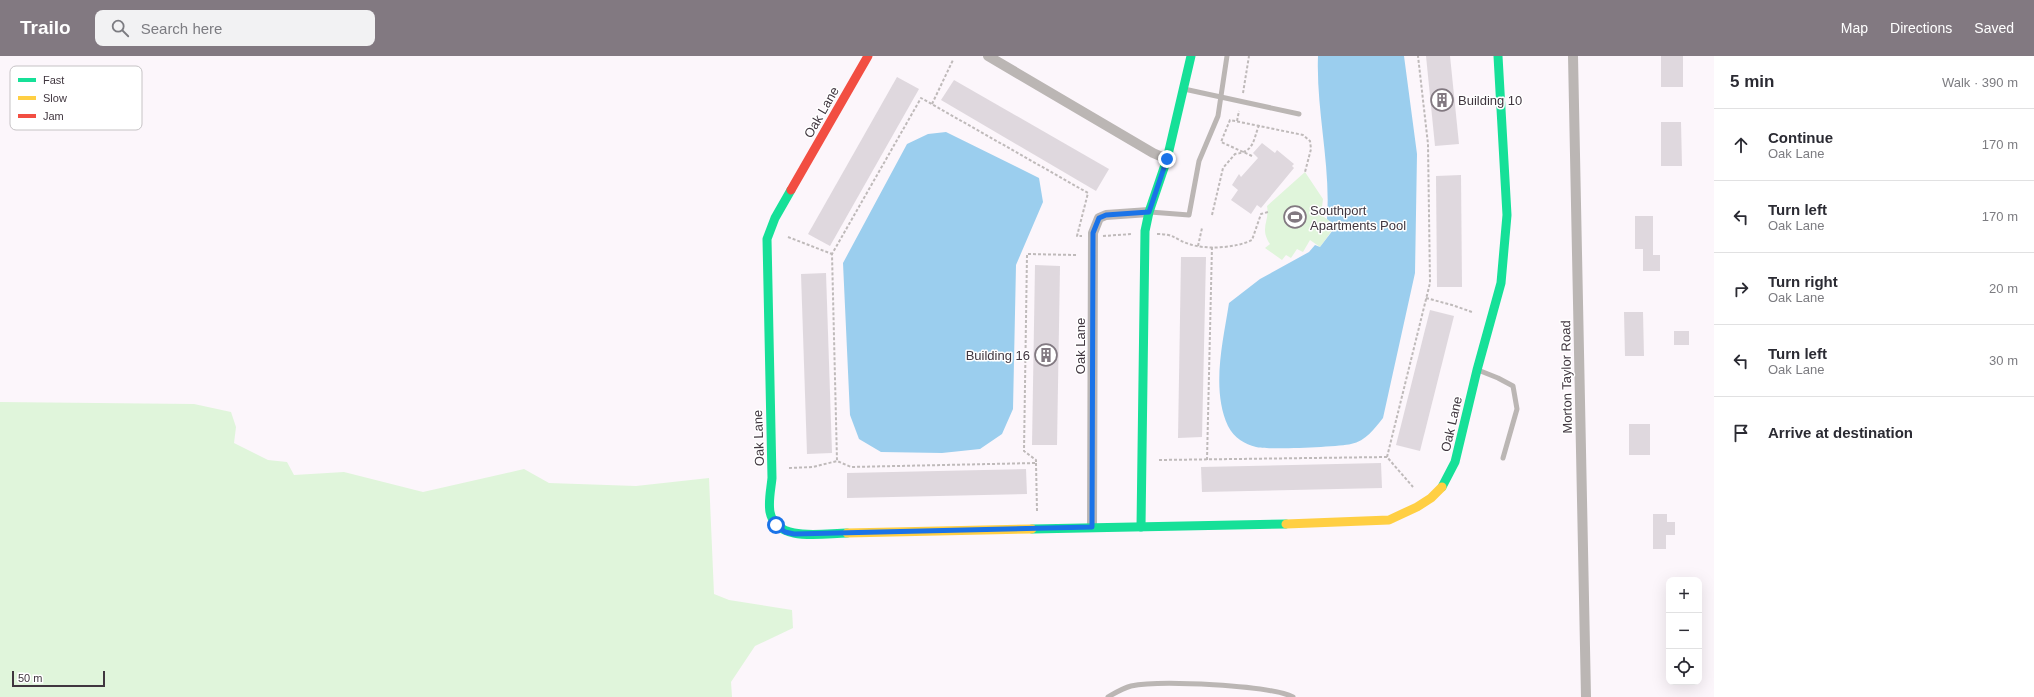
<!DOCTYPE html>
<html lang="en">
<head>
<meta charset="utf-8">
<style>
	:root { --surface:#fff; --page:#f2f2f3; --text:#2b2b33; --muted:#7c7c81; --line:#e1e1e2; --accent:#827981 }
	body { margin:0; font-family:Helvetica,sans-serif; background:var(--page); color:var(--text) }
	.controls { position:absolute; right:12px; bottom:12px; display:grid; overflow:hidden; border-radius:8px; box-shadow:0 4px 16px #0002 }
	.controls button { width:36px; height:36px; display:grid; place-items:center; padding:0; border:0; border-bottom:1px solid var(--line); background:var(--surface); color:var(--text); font:20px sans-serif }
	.scale { position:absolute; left:12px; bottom:10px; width:93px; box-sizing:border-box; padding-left:4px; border:2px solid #40363f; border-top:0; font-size:11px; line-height:14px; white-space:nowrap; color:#40363f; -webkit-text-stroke:3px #fff; paint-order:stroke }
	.stop { position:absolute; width:12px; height:12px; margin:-9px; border:3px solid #1a73e8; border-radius:50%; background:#fff }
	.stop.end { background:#1a73e8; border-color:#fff; box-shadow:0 1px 4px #0008 }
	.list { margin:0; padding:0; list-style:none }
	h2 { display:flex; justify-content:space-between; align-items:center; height:52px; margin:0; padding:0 16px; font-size:17px }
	h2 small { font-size:13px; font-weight:400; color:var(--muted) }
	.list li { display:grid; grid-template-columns:26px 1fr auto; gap:12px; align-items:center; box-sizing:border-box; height:72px; padding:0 16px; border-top:1px solid var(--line) }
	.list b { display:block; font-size:15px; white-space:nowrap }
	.list p { margin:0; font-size:13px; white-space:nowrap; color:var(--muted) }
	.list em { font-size:13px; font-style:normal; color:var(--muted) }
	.icon { flex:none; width:22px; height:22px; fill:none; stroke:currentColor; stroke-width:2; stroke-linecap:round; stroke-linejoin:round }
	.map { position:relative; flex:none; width:1714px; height:641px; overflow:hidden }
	header { display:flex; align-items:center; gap:24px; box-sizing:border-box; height:56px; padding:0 20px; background:var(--accent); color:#fff }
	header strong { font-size:19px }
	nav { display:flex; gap:22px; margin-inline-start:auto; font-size:14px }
	.search { width:280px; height:36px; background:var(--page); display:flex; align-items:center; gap:10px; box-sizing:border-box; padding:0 14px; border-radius:8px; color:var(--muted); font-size:15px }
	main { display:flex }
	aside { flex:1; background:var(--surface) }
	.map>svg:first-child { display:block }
	.green { fill:#e0f5db }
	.water { fill:#9bceee }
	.building { fill:#dfd8de }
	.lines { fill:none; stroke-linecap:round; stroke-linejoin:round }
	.path { stroke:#bfbaba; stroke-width:2; stroke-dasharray:3 2; stroke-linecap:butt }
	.lane { stroke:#bbb6b4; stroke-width:5 }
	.street { stroke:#bbb6b4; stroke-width:10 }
	.fast { stroke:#16e098; stroke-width:9 }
	.slow { stroke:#ffcf43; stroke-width:9 }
	.jam { stroke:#f24e42; stroke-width:9 }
	.route { stroke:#1a73e8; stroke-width:5 }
	.labels { text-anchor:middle; stroke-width:3; stroke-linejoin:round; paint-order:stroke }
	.poi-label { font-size:13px; fill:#40363f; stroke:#fff; text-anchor:start }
	.street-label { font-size:13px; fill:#40363f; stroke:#fff }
	.key { fill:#fff; stroke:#c6c3c5; stroke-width:1 }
	.key-label { font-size:11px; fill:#40363f }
</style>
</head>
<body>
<header>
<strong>Trailo</strong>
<div class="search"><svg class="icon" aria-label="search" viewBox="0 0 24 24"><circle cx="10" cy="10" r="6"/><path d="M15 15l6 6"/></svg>Search here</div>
<nav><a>Map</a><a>Directions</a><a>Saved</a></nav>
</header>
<main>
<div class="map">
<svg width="1714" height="641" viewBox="0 0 1714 641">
	<rect width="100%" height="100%" fill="#fcf6fb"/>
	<!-- green -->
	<g class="green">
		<path d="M1305,116l18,27 -2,16 15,10 -16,22 -10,-7 -7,12 -6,-3 -6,9 -5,-3 -4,5 -17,-12 5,-4c-11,-16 0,-23 -3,-38z"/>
		<path d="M0,346l194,2 37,8 5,15 -2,16 34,17 19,2 7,13 50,-3 79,20 101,-23 25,14 87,3 73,-8 5,116 15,6 63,10 1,18 -38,18 -24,36 1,15h-732z"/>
	</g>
	<!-- water -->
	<g class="water">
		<path d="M1318,0h86l13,98 -2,119 -32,145c-9,11 -17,23 -32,26 -13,3 -83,6 -95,3 -11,-3 -22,-9 -28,-21 -17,-37 -5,-84 1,-123l31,-24 49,-27 6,-7 5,2 16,-21 -9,-7c4,-54 -11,-108 -9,-163z"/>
		<path d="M946,76l93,46 4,24 -27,63 -3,144 -11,25 -22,15 -38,4 -61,-1 -22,-13 -9,-24 -7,-152 64,-119 21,-10z"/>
	</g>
	<!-- building -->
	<g class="building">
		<path d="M1426,0h24l9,88 -24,2z"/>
		<rect x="1661" y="0" width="22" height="31"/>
		<path d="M897,21l22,12 -89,157 -22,-12z"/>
		<path d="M954,24l155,89 -13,22 -155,-91z"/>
		<path d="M1661,66h20l1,44h-21z"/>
		<path d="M1262,87l13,10 2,-3 17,14 -2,2 2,2 -33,40 -4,-3 -6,9 -20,-14 7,-10 -6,-5 7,-11 2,3 17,-19 -5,-5z"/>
		<path d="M1461,119l1,112h-25l-1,-111z"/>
		<path d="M1635,160h18v39h7v16h-17v-22h-8z"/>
		<path d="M1181,201h25l-4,180 -24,1z"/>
		<path d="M1035,209l25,1 -3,179h-25z"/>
		<path d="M826,217l6,180 -25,1 -6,-180z"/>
		<path d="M1430,254l24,6 -34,135 -24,-6z"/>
		<path d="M1624,256h19l1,44h-19z"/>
		<rect x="1674" y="275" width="15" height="14"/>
		<rect x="1629" y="368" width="21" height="31"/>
		<path d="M1381,407l1,25 -180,4 -1,-25z"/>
		<path d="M1026,413l1,25 -180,4v-25z"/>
		<path d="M1653,458h14v8h8v13h-9v14h-13z"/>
	</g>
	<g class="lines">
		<!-- path -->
		<g class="path">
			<path d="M1243,37l6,-37"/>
			<path d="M932,48l21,-44"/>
			<path d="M1237,65l2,-10"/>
			<path d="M1252,100l-31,-14 9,-22 73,15 7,6 1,8 -6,23"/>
			<path d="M1212,159l11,-47 12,-14c19,-2 18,-13 24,-29"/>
			<path d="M1157,178c18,0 17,5 32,10 17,6 47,4 63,-4l9,-26 7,-2"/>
			<path d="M1103,180l29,-2"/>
			<path d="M788,181l44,17"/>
			<path d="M1198,190l4,-18"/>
			<path d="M1076,199l-49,-1 -3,197 12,9v3l-185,4 -14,-6 -5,-207 89,-156 167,95 -11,43h5"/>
			<path d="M1426,242l26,7 20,7"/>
			<path d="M1387,401l43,-174 -2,-139 -10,-88"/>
			<path d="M1159,404l228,-3 26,30"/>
			<path d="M1207,404l5,-214"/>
			<path d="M1036,407l1,48"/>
			<path d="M789,412l24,-1 24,-6"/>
		</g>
		<!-- lane -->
		<g class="lane">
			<path d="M1184,33l115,25"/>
			<path d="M1150,156l39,3 10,-54 19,-45 9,-60"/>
			<path d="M1478,314l20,8 15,8 4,23 -14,49"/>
			<path d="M1108,641c7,-4 15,-9 23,-11 28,-6 138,-1 162,11"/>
		</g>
		<!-- street -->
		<g class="street">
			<path d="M988,0l165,97 14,6"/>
			<path d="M1573,0l13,641"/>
			<path d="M1092,471l1,-294 6,-15 7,-3 43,-3"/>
		</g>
		<!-- fast -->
		<g class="fast">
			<path d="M791,134l-16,28 -8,21 5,239c-1,11 -4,23 -2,34 6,31 54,21 77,21"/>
			<path d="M1442,431l13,-25 22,-92 24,-87 6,-68 -9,-159"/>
			<path d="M1141,471l4,-296 4,-19 18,-53 24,-103"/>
			<path d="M1032,473l254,-5"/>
		</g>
		<!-- slow -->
		<g class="slow">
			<path d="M1286,468l103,-4 28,-13 14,-9 11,-11"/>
			<path d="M847,477l185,-4"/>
		</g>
		<!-- jam -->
		<path class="jam" d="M791,134l77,-134"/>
	</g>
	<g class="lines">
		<!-- route -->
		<path class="route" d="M776,469l9,7 9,2 298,-7 1,-294 6,-15 7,-3 43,-3 18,-53"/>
	</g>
	<!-- icons -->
	<defs>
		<g id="building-ring" transform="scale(1.15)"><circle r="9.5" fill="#fff" stroke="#827981" stroke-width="1.5"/><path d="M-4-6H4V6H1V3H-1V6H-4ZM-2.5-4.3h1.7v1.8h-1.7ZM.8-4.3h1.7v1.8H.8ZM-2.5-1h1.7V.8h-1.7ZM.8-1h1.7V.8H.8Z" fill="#827981"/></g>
		<g id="stadium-ring" transform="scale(1.15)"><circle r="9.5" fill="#fff" stroke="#827981" stroke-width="1.5"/><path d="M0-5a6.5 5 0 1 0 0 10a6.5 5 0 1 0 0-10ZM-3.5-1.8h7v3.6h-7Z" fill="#827981"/></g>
	</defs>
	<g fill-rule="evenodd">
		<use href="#building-ring" x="1442" y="44"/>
		<use href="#stadium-ring" x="1295" y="161"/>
		<use href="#building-ring" x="1046" y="299"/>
	</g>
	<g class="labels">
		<!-- poi labels -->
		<g class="poi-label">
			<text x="1458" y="49">Building 10</text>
			<text x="1310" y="159">Southport<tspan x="1310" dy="15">Apartments Pool</tspan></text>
			<text x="1030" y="304" text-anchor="end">Building 16</text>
		</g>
		<!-- street labels -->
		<g class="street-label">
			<text transform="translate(821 56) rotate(-60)" y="5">Oak Lane</text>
			<text transform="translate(1080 290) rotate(-90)" y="5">Oak Lane</text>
			<text transform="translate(1566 321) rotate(-91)" y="5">Morton Taylor Road</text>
			<text transform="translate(1451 368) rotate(-77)" y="5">Oak Lane</text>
			<text transform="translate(758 382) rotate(-92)" y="5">Oak Lane</text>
		</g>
	</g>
	<!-- legend -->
	<rect x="10" y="10" width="132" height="64" rx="6" class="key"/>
	<rect x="18" y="22" width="18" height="4" fill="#16e098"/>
	<rect x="18" y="40" width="18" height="4" fill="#ffcf43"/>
	<rect x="18" y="58" width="18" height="4" fill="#f24e42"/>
	<g class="key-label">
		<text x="43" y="28">Fast</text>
		<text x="43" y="46">Slow</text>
		<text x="43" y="64">Jam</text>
	</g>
</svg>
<div class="controls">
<button>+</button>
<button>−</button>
<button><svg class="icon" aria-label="locate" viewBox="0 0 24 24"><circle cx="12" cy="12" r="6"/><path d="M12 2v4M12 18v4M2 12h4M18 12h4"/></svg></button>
</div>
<div class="scale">50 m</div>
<div class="stop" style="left:776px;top:469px"></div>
<div class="stop end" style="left:1167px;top:103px"></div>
</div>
<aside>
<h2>5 min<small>Walk · 390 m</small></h2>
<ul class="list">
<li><svg class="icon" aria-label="ahead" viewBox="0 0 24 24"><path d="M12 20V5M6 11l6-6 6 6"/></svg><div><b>Continue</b><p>Oak Lane</p></div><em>170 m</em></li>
<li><svg class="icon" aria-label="left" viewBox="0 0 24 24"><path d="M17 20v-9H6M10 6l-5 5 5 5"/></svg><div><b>Turn left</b><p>Oak Lane</p></div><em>170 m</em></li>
<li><svg class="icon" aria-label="right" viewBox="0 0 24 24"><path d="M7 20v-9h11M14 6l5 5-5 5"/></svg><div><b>Turn right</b><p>Oak Lane</p></div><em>20 m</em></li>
<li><svg class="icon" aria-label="left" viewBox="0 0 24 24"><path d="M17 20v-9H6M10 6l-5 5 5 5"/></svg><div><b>Turn left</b><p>Oak Lane</p></div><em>30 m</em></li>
<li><svg class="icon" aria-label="arrive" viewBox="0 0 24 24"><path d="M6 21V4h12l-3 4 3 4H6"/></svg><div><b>Arrive at destination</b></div></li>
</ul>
</aside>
</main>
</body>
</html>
